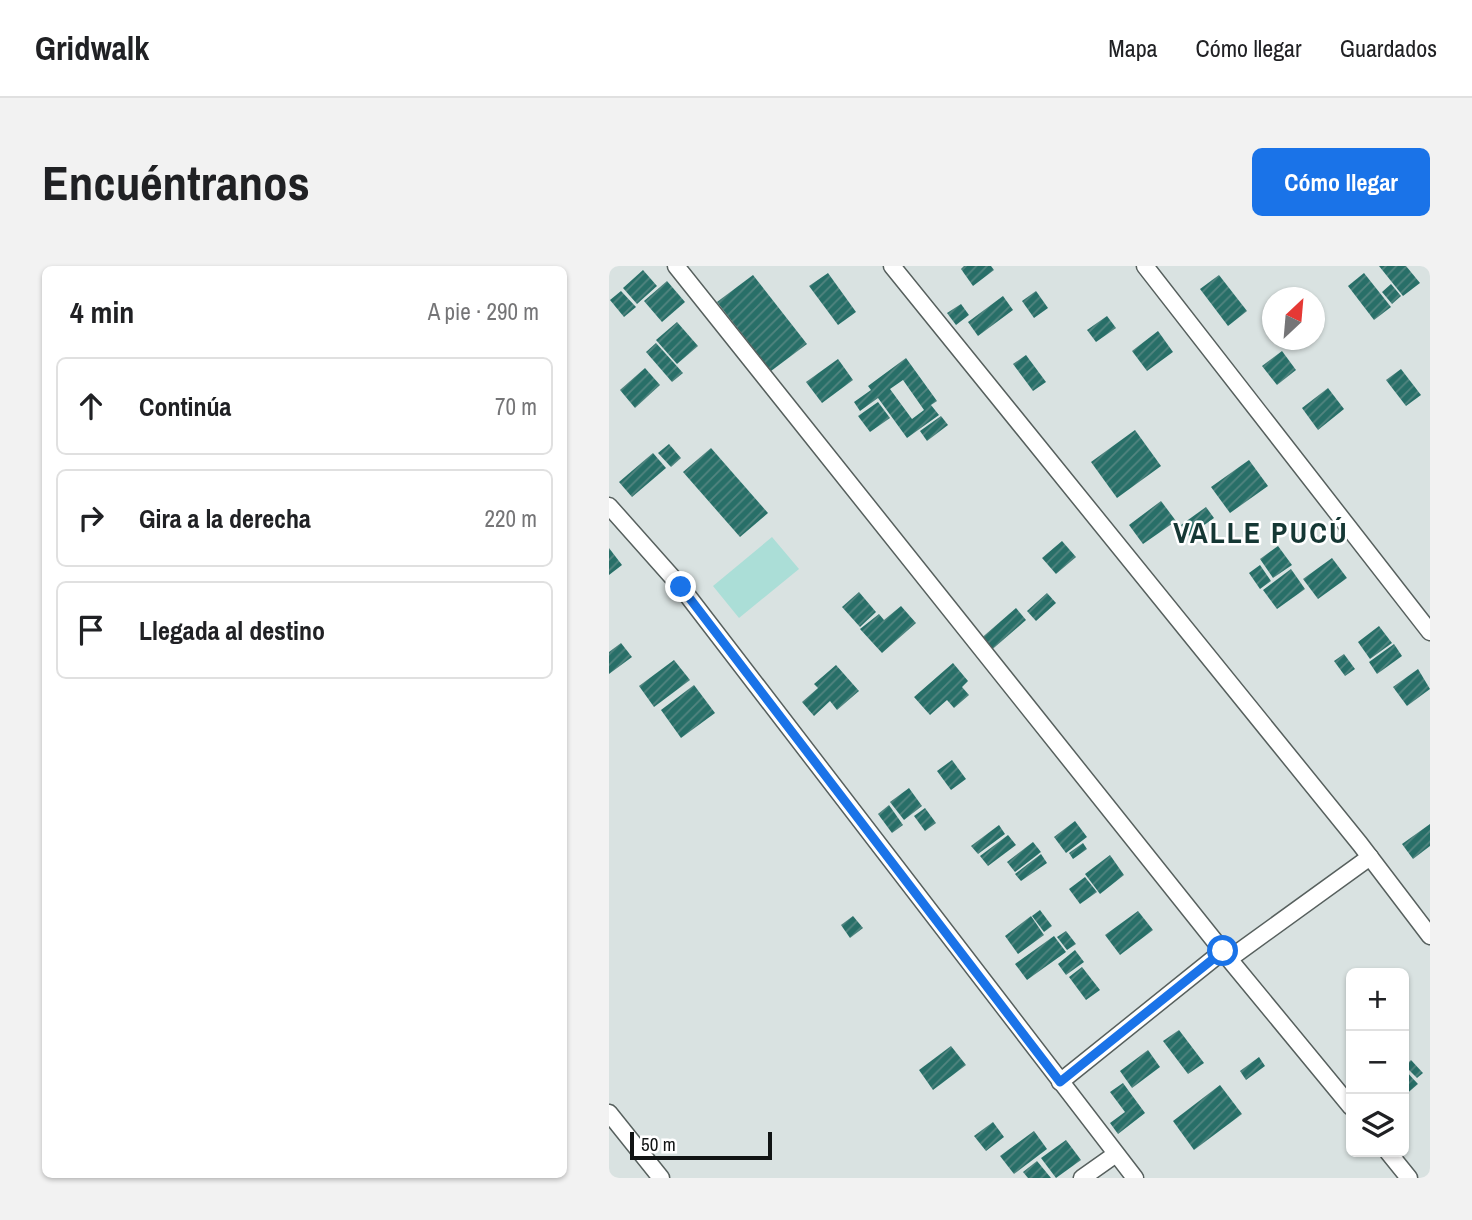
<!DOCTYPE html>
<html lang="es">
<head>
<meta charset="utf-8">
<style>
	:root { --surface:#fff; --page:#f2f2f2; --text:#202124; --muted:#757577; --line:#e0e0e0; --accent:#1a73e8 }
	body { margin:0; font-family:"Archivo Narrow",sans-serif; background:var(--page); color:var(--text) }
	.controls { position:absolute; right:21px; bottom:21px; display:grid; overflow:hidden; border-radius:10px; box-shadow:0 2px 5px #0004 }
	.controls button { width:63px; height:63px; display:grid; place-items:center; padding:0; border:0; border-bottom:2px solid var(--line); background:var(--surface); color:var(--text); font:35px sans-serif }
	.compass { position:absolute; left:653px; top:21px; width:63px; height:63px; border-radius:50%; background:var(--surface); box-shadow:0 2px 5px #0004; rotate:26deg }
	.scale { position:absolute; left:21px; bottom:18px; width:142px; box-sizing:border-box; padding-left:7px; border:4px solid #111414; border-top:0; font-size:19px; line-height:24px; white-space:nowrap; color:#111414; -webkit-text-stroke:5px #fff; paint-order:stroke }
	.stop { position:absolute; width:21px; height:21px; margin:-16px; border:5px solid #1a73e8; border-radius:50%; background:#fff }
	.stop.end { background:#1a73e8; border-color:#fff; box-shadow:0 2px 7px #0008 }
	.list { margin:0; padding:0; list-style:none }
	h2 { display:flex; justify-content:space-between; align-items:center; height:91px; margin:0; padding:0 28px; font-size:30px }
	h2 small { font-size:23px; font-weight:400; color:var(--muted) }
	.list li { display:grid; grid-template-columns:46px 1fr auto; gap:21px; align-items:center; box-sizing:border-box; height:98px; margin:0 14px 14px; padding:0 14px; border:2px solid var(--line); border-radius:10px }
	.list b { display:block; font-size:26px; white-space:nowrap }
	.list em { font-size:23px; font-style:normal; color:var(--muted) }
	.icon { flex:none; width:38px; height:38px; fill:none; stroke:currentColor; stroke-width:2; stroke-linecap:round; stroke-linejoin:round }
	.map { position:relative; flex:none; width:821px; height:912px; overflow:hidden; border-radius:10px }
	header { display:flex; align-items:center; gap:42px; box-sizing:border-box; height:98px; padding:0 35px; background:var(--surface); border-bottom:2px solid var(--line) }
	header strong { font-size:33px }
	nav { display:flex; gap:38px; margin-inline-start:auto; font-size:24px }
	.intro { display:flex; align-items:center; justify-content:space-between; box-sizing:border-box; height:168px; padding:0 42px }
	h1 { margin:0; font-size:49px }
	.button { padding:18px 32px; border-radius:10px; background:var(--accent); color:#fff; font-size:24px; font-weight:700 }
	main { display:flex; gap:42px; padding:0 42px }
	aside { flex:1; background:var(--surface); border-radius:10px; box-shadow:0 2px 5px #0004 }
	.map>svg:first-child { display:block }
	.pitch { fill:#abded7 }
	.building { fill:url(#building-hatch); fill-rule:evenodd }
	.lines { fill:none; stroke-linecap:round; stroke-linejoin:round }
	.minor-casing { stroke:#57605e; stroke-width:19 }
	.minor { stroke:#fff; stroke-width:16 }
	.route { stroke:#1a73e8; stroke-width:9 }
	.labels { text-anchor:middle; stroke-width:5; stroke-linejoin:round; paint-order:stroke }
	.district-label { font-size:30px; font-weight:bold; letter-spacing:2px; fill:#153734; stroke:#fff }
</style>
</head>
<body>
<header>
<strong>Gridwalk</strong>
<nav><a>Mapa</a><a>Cómo llegar</a><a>Guardados</a></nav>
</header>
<div class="intro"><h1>Encuéntranos</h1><a class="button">Cómo llegar</a></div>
<main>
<aside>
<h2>4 min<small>A pie · 290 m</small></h2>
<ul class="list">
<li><svg class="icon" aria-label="ahead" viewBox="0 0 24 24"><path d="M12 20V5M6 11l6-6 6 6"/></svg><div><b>Continúa</b></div><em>70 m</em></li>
<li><svg class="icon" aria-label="right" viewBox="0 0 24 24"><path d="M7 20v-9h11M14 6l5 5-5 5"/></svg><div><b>Gira a la derecha</b></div><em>220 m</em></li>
<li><svg class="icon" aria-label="arrive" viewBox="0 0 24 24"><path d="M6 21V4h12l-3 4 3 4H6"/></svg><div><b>Llegada al destino</b></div></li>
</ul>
</aside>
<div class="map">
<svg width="821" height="912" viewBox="0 0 821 912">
	<defs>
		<pattern id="building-hatch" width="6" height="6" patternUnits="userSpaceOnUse" patternTransform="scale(1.75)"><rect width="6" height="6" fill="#286f68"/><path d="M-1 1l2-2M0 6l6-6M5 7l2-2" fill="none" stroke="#538580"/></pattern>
	</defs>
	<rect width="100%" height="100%" fill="#d9e2e1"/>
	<!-- pitch -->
	<path class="pitch" d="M163,271l27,32 -60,49 -26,-32z"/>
	<!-- building -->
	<g class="building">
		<path d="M355,0h27l3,4 -21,16 -12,-17z"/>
		<path d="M770,0h27l14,17 -17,13z"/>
		<path d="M34,4l14,16 -20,18 -14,-16z"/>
		<path d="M219,7l28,39 -18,13 -29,-39z"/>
		<path d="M755,7l27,34 -17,13 -26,-34z"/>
		<path d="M144,9l54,69 -36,27 -54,-69z"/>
		<path d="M610,9l28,36 -19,15 -28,-37z"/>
		<path d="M58,15l18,21 -23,20 -18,-21z"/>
		<path d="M782,18l10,12 -9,8 -10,-12z"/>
		<path d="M12,25l15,16 -12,10 -14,-17z"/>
		<path d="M427,25l12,17 -14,10 -12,-17z"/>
		<path d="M394,30l10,14 -35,26 -10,-14z"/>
		<path d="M352,38l8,11 -13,10 -9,-12z"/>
		<path d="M498,50l9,12 -20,14 -9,-12z"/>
		<path d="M68,56l21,24 -21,18 -21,-24z"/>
		<path d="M549,65l15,21 -26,19 -15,-20z"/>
		<path d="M47,77l27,30 -11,9 -26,-30z"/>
		<path d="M673,85l14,19 -19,15 -15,-19z"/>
		<path d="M417,89l20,27 -13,9 -20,-27z"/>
		<path d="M297,92l31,43 -6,4 8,10 -32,23 -29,-40 -18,13 -6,-9 17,-12 -3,-4zM294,114l21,30 -12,9 -22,-30z"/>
		<path d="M229,93l15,21 -31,23 -16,-21z"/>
		<path d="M36,102l15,17 -25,23 -15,-18z"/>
		<path d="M792,103l20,26 -15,11 -20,-26z"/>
		<path d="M719,122l16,21 -26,21 -16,-22z"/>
		<path d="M269,136l12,16 -20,14 -12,-16z"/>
		<path d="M332,150l7,9 -21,16 -7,-10z"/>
		<path d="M526,164l26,36 -44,32 -26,-36z"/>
		<path d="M60,178l12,14 -10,9 -13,-14z"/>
		<path d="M102,182l57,65 -28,24 -57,-65z"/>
		<path d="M44,187l13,15 -34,29 -13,-15z"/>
		<path d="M640,194l19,26 -38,27 -19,-26z"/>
		<path d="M552,235l15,20 -33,23 -14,-19z"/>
		<path d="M597,241l8,11 -25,18 -8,-11z"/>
		<path d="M453,275l14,16 -20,17 -14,-16z"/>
		<path d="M669,280l14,19 -19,13 -13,-19z"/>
		<path d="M0,282l13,17 -13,10z"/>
		<path d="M723,292l15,20 -29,21 -15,-20z"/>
		<path d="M651,299l11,16 -11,8 -11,-16z"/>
		<path d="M682,303l14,20 -28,20 -14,-19z"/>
		<path d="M250,326l17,20 -16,15 -18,-20z"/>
		<path d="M438,327l9,10 -20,18 -9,-10z"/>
		<path d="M292,340l15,17 -34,30 -22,-24 19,-15 5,6z"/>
		<path d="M407,342l10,12 -38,33 -10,-12z"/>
		<path d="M770,360l13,17 -22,16 -12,-17z"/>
		<path d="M12,377l11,14 -23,17v-22z"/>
		<path d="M785,378l8,12 -25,18 -8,-12z"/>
		<path d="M735,388l11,15 -10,7 -11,-15z"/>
		<path d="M65,394l16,20 -36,27 -15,-21z"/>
		<path d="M344,397l15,18 -6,6 7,8 -15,13 -7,-8 -17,15 -16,-18z"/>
		<path d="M227,399l23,26 -22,19 -7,-9 -16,15 -12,-14 16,-14 -4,-4z"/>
		<path d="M809,403l12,20 -23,17 -14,-19z"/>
		<path d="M85,419l21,28 -34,25 -20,-28z"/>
		<path d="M343,494l14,19 -15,11 -14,-19z"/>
		<path d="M300,522l13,18 -18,14 -14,-18z"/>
		<path d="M280,539l14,20 -11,8 -14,-19z"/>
		<path d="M316,542l11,15 -11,8 -11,-15z"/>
		<path d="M466,555l12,16 -21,16 -12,-16z"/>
		<path d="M821,558v22l-17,13 -11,-15z"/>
		<path d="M390,559l6,9 -27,20 -7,-8z"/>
		<path d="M399,569l8,10 -28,21 -8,-10z"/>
		<path d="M424,576l8,10 -26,20 -8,-10z"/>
		<path d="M474,577l4,6 -14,10 -4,-6z"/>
		<path d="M432,588l6,9 -26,18 -6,-7z"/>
		<path d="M501,589l14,20 -24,19 -15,-20z"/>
		<path d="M476,611l12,15 -17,12 -11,-15z"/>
		<path d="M431,644l12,16 -8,6 -12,-16z"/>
		<path d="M529,645l15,19 -33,25 -15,-20z"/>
		<path d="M244,650l10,12 -13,10 -9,-13z"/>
		<path d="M422,650l13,19 -26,19 -13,-18z"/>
		<path d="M457,665l10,13 -9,6 -10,-13z"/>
		<path d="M445,670l12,16 -39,28 -12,-16z"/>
		<path d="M466,684l9,12 -18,13 -8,-11z"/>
		<path d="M473,701l18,23 -14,10 -17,-23z"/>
		<path d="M570,764l25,33 -16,11 -25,-33z"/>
		<path d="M342,780l15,19 -33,25 -14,-20z"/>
		<path d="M539,784l12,17 -28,21 -12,-17z"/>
		<path d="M650,791l6,9 -19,14 -6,-9z"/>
		<path d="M802,794l12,13 -6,5 -12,-12z"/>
		<path d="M795,803l14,15 -14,12z"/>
		<path d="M514,817l22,30 -27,21 -8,-11 15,-11 -15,-20z"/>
		<path d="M611,819l22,29 -48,36 -21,-29z"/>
		<path d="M384,856l11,15 -18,14 -12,-15z"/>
		<path d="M425,865l13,18 -33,25 -14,-18z"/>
		<path d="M457,874l15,20 -25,18 -15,-20z"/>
		<path d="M428,895l14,17h-23l-5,-6z"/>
	</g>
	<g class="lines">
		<!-- minor casing -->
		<g class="minor-casing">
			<g id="minor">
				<path d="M67,0l553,693 122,148"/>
				<path d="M283,0l468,578 70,92"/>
				<path d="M536,0l285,366"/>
				<path d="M0,240l72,81 454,591"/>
				<path d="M620,693l141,-102"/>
				<path d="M451,816l163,-131"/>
				<path d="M0,847l52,65"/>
				<path d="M779,886l21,26"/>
				<path d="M473,912l34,-24"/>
			</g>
		</g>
		<!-- minor -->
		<use href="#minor" class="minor"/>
	</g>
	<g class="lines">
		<!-- route -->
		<path class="route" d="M72,321l379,495 163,-131"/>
	</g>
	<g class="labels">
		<!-- district labels -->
		<g class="district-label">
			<text x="652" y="277">VALLE PUCÚ</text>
		</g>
	</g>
</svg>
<div class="controls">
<button>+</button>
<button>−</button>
<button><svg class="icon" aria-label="layers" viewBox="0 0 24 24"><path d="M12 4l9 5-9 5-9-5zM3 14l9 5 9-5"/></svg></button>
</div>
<svg class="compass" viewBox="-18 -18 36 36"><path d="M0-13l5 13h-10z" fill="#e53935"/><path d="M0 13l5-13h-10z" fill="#757577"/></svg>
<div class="scale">50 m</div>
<div class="stop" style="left:614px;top:685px"></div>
<div class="stop end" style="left:72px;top:321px"></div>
</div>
</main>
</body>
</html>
